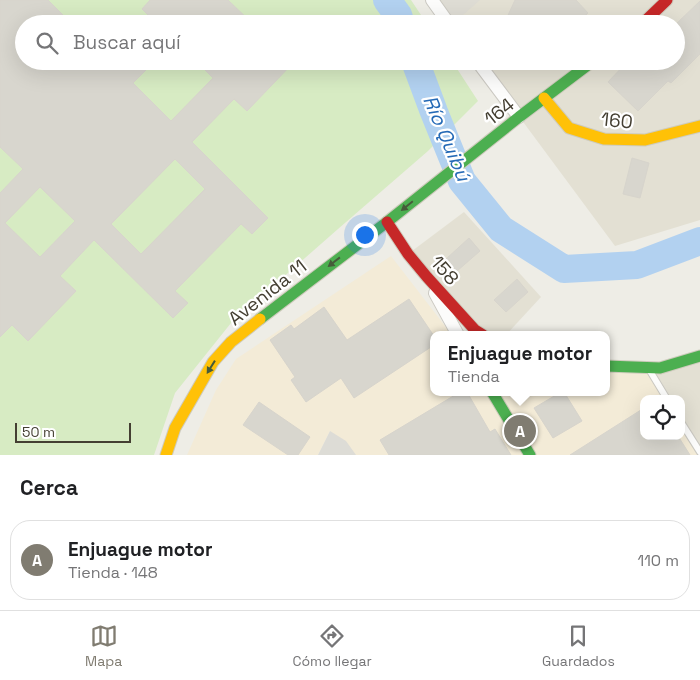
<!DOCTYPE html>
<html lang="es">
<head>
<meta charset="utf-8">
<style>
	:root { --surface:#fff; --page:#f2f2f2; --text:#202124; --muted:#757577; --line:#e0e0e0; --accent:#807c71 }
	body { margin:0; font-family:"Space Grotesk",sans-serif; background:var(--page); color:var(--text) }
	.controls { position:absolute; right:15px; bottom:15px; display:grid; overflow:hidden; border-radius:10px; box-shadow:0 5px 20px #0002 }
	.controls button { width:45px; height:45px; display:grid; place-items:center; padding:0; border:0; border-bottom:1px solid var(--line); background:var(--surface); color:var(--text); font:25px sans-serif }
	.scale { position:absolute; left:15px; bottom:12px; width:116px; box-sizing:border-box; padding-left:5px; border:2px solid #443f32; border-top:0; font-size:14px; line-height:18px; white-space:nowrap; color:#443f32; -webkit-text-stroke:4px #fff; paint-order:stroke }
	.you { position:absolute; left:364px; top:234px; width:18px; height:18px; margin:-12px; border:4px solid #fff; border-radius:50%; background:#1a73e8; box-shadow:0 0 0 8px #1a73e833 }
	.badge { display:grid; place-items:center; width:32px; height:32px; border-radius:50%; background:var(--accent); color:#fff; font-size:16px; font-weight:700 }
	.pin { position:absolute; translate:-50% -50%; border:2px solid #fff; box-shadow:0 1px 5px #0006 }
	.popup { position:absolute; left:430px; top:331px; width:180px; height:65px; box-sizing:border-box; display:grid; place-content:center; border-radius:10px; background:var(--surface); filter:drop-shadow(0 1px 4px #0005); font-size:16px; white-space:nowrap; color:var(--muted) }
	.popup b { font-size:19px; color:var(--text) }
	.popup::after { content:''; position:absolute; left:50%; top:100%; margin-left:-10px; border:10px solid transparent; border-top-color:var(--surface) }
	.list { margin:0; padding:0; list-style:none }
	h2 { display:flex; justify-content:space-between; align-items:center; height:65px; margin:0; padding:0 20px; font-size:21px }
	h2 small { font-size:16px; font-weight:400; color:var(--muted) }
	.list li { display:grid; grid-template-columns:32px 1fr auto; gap:15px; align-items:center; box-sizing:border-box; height:80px; margin:0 10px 10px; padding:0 10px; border:1px solid var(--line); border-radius:20px }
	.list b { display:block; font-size:19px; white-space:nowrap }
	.list p { margin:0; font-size:16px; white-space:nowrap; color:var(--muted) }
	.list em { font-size:16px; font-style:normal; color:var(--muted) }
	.icon { flex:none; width:28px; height:28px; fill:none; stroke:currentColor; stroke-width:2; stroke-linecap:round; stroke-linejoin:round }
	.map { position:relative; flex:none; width:700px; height:455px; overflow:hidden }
	.search { position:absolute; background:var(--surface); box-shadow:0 5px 20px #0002; left:15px; right:15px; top:15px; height:55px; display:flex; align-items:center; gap:12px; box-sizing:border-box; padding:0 18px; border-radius:28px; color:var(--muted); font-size:19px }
	.sheet { height:155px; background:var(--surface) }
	nav { display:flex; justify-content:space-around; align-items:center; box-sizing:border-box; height:70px; border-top:1px solid var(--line); background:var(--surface); font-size:14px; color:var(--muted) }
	nav a { display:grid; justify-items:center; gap:2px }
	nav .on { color:var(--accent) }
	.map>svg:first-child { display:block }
	.residential { fill:#e3e0d3 }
	.commercial { fill:#f3ebd7 }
	.industrial { fill:#dedcd4 }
	.green { fill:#d7ebc3 }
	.parking { fill:#dddcd6 }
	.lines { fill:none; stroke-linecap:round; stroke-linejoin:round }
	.river { stroke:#b2d1f0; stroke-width:28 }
	.building { fill:#d8d6ce; stroke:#d7d4cc; fill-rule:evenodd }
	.lane-casing { stroke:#cbc9c2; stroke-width:8 }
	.street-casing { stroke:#cbc9c2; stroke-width:14 }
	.fast-casing { stroke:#cecbbc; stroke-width:13 }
	.slow-casing { stroke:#cecbbc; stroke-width:13 }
	.jam-casing { stroke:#cecbbc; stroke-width:13 }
	.lane { stroke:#fcfcfb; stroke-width:6 }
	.street { stroke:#fcfcfb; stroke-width:12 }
	.fast { stroke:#4caf50; stroke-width:11 }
	.slow { stroke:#ffc107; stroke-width:11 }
	.jam { stroke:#c62828; stroke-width:11 }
	.oneway { fill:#465b3a }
	.labels { text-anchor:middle; stroke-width:4.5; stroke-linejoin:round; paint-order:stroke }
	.street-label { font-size:19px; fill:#443f32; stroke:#fff }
	.water-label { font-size:20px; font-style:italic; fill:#256ab6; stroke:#fff }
</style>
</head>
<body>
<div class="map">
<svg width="700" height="455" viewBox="0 0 700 455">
	<rect width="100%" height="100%" fill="#eeede6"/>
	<!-- residential -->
	<g class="residential">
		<path d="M433,0h267v220l-85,26 -137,-185h198v-37h-226z"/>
		<path d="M464,212l77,85 -35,38h-23l-75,-81z"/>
		<path d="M700,356v96l-19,-30v-23h-14l-19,-31z"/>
	</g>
	<!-- commercial -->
	<path class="commercial" d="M391,256l61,79h-18v57h172v-26l42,2 19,31h-23v37h37v-14l19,33h-344l-26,-24 -12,24h-131l29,-65 20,-31z"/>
	<!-- industrial -->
	<path class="industrial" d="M441,0h39l-25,22z"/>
	<!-- green -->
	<path class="green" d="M0,0h411l16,24h-403v37h428l26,40 -50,50 -90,78 -107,94 -56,70 -21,62h-154z"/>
	<!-- parking -->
	<path class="parking" d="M330,431l16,10 10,14h-38z"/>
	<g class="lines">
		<!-- river -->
		<g class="river">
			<path d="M387,0l11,15 3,9"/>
			<path d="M415,61l19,51 28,69 39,48 63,40 73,-4 63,-24"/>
		</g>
	</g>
	<!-- building -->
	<g class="building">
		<path d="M0,0h48l24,24h-48v37h131l-22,22 38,38 42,-43 -17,-17h99l-48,50 -13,-12 -42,43 76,76 -16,16 -11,-10 -66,67 13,12 -15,15 -79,-78 -34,36 16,15 -48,50 -16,-16 -12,12v-144l23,-24 -23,-22zM175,159l30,30 -64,65 -30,-30zM40,187l35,34 -35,36 -35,-34z"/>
		<path d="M150,0h78l25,24h-96l-15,-15z"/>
		<path d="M515,0h61l12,13 -12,11h-72z"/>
		<path d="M700,1v53l-29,29 -3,-2 -30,30 -30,-29 20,-21h48v-37z"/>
		<path d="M632,158l17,5 -9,35 -17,-4z"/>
		<path d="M469,238l11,13 -23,20 -11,-12z"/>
		<path d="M517,279l11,13 -22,20 -12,-12z"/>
		<path d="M409,299l25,37v9l-80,53 -13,-20 -35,24 -15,-22 4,-3 -25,-37 21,-15 3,4 30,-22 23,33z"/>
		<path d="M460,392h7l23,40 5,-3 16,26h-122l-9,-15z"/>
		<path d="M561,392h3l18,29 -29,17 -19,-30z"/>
		<path d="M259,402l51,35 -12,18h-10l-45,-30z"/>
		<path d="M644,408v28h34l12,19h-120z"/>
	</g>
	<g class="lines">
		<!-- lane casing -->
		<g class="lane-casing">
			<g id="lane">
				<path d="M650,371l17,28"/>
				<path d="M681,422l19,30"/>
			</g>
		</g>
		<!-- street casing -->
		<g class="street-casing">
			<g id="street">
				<path d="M432,0l17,24"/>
				<path d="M477,61l42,56"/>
				<path d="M435,293l23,42"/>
			</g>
		</g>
		<!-- fast casing -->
		<g class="fast-casing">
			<g id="fast">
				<path d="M260,319l127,-97 132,-105 74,-56"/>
				<path d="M606,366l54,2 40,-12"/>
				<path d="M492,392l38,63"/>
			</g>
		</g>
		<!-- slow casing -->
		<g class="slow-casing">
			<g id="slow">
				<path d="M544,98l25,30 35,11 41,1 55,-14"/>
				<path d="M166,455l9,-27 38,-66 18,-20 29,-23"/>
			</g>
		</g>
		<!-- jam casing -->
		<g class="jam-casing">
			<g id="jam">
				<path d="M642,24l25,-24"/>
				<path d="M387,222l21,32 19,23 48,53 8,5"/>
			</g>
		</g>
		<!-- lane -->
		<use href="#lane" class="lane"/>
		<!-- street -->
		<use href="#street" class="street"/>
		<!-- fast -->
		<use href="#fast" class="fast"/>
		<!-- slow -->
		<use href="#slow" class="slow"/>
		<!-- jam -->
		<use href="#jam" class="jam"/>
	</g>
	<!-- one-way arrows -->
	<defs><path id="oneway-solid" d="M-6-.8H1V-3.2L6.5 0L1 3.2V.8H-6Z" transform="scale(1.25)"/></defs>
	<g class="oneway">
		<use href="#oneway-solid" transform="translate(407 206) rotate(141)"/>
		<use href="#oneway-solid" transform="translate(334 262) rotate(142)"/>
		<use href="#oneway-solid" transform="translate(211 367) rotate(122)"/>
	</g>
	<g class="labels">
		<!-- street labels -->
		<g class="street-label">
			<text transform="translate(499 111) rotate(-38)" y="7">164</text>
			<text transform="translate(617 120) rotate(6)" y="7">160</text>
			<text transform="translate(445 270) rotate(49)" y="7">158</text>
			<text transform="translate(267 292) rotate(-38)" y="7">Avenida 11</text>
		</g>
		<!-- water labels -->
		<g class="water-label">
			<text transform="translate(447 138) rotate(67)" y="7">Río Quibú</text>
		</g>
	</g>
</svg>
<div class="controls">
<button><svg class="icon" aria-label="locate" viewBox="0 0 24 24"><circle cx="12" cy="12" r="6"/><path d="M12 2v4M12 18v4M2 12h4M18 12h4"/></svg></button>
</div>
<div class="scale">50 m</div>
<div class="you"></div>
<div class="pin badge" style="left:520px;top:431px">A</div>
<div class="popup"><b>Enjuague motor</b>Tienda</div>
<div class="search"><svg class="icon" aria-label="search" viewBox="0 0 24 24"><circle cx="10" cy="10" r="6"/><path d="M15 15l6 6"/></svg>Buscar aquí</div>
</div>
<section class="sheet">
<h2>Cerca<small></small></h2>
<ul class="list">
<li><span class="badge">A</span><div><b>Enjuague motor</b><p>Tienda · 148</p></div><em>110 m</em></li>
</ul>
</section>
<nav>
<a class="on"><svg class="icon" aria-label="map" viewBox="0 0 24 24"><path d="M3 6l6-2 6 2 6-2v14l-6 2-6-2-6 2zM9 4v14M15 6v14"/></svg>Mapa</a>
<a><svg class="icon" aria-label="directions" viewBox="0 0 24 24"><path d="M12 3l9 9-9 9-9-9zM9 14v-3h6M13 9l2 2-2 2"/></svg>Cómo llegar</a>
<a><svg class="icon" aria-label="saved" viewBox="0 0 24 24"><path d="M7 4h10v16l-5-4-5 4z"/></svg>Guardados</a>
</nav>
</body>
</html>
